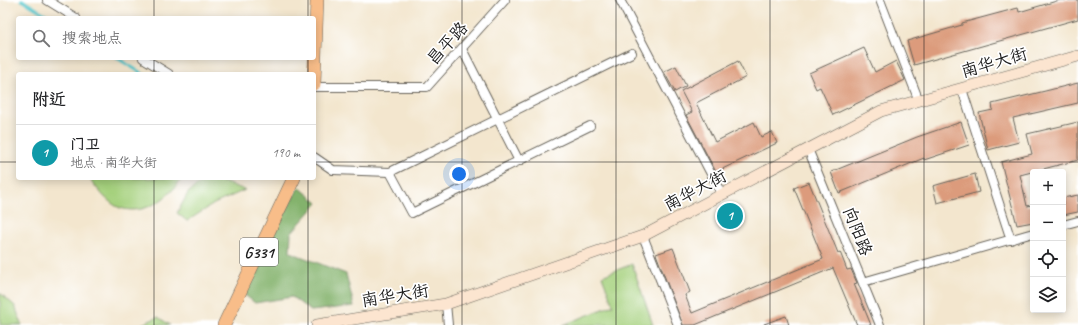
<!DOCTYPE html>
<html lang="zh">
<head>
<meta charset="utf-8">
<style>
	:root { --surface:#fff; --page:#f2f2f2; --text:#202124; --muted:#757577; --line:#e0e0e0; --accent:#c8321e }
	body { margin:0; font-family:Caveat,"LXGW WenKai TC",sans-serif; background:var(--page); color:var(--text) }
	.controls { position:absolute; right:12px; bottom:12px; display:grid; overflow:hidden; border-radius:4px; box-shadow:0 2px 10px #0003 }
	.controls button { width:36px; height:36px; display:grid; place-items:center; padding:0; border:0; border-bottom:1px solid var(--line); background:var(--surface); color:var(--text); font:20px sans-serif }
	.you { position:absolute; left:459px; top:174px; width:14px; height:14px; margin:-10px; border:3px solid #fff; border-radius:50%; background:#1a73e8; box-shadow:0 0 0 6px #1a73e833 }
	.badge { display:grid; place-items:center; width:26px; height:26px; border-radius:50%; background:var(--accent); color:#fff; font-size:13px; font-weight:700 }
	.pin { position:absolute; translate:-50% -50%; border:2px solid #fff; box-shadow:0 1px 4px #0006 }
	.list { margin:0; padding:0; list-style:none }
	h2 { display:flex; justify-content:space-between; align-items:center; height:52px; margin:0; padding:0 16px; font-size:17px }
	h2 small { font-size:13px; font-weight:400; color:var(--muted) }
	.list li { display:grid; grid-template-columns:26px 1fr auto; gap:12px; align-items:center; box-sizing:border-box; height:56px; padding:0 16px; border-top:1px solid var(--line) }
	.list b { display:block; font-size:15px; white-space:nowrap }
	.list p { margin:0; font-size:13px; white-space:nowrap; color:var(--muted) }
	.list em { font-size:13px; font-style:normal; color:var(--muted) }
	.icon { flex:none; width:22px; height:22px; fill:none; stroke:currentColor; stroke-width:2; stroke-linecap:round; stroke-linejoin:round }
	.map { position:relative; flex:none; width:1078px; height:325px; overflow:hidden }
	.search { position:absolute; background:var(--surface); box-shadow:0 2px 10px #0003; left:16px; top:16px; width:300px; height:44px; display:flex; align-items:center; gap:10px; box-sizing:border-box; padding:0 14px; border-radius:4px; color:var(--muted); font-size:15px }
	.panel { position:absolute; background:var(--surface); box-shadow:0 2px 10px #0003; left:16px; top:72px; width:300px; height:108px; border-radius:4px }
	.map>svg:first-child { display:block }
	.green { fill:#a4d07c; stroke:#60764c }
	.forest { fill:#83b26c; stroke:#506744 }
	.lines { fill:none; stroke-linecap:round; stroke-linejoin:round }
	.stream { stroke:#5bc9cf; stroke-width:3 }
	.building { fill:#dc9b7c }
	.minor-casing { stroke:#67635a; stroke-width:10 }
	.secondary-casing { stroke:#67635a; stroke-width:12 }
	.trunk-casing { stroke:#67635a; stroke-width:14 }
	.minor { stroke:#fff; stroke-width:8 }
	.secondary { stroke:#fce5d0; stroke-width:11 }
	.trunk { stroke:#f8bd89; stroke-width:13 }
	.grid { fill:none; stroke:#1c1c1c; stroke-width:1; stroke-opacity:0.55 }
	.labels { text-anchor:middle; stroke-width:3.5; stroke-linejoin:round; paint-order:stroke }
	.shield { fill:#fff; stroke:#606060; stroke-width:1 }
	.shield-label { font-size:16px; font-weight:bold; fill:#1c1c1c }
	.street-label { font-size:17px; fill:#1c1c1c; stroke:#fff }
</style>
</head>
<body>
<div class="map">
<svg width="1078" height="325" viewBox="0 0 1078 325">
	<rect width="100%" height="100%" fill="#fff"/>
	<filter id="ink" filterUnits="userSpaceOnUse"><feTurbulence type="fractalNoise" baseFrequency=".025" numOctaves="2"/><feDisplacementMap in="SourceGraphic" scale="8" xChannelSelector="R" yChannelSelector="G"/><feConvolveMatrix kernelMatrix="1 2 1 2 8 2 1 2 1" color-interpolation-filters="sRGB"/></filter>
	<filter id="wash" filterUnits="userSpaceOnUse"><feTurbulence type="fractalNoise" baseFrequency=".012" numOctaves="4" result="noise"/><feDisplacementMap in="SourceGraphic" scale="16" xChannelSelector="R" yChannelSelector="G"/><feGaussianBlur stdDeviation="0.9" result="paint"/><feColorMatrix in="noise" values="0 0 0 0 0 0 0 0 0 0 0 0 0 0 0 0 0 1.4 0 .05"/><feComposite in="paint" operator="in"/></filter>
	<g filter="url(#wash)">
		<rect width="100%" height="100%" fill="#f3e6ce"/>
		<!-- green -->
		<g class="green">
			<path d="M89,178h93c-13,20 -37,38 -62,30 -13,-5 -23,-20 -31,-30z"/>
			<path d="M205,178h11l2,2 27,10 -31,14 -27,17 -10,-8 11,-20z"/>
			<path d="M632,264l21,61h-90l50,-20 -11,-29z"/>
			<path d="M0,293l15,13 7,19h-22z"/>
			<path d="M158,317l12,8h-30z"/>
		</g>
		<!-- forest -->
		<path class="forest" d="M299,187l19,16 -27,30 -1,19 56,22 8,32 -43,5 -19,-14 -37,6 -14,-11z"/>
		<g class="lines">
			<!-- stream -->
			<g class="stream">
				<path d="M22,0l30,18"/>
				<path d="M117,58l26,16"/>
			</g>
		</g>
		<g id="blocks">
			<!-- building -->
			<g class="building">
				<path d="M1060,0h18v19l-164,46 -7,-24 55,-16v-2l56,-15 1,4z"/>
				<path d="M864,48l11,24 21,-11 9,19 -72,35 -13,-28 -4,2 -7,-16z"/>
				<path d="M738,61l8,16 -50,26 19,39 39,-20 7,15 11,-5 5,11 -61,29 -30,-57 6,-3 -11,-21z"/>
				<path d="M676,66l10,20 -11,6 -11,-20z"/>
				<path d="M1078,83v20l-65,15 6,24 -31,8 -9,-37 14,-3 -1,-6z"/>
				<path d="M961,122l8,23 -45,15v-2l-85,35 -8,-21 86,-35z"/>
				<path d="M1078,122v38l-58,15 7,31 6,-1v17l-16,3 -16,-63 31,-8 -5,-20z"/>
				<path d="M975,174l4,18 -42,11 -4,-17z"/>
				<path d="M809,182l29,71 2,-1 7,18 4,-1 6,14 -3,1 17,41h-14l-24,-57 -138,57h-12l-27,-71 17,-6 17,44 -5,3 7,18 131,-54 -29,-71z"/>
				<path d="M1078,195v17l-15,3v-17z"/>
				<path d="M786,316l3,9h-25v-1z"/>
			</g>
		</g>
	</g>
	<g filter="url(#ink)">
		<use href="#blocks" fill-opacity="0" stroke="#67635a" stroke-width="1"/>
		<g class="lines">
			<!-- minor casing -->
			<g class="minor-casing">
				<g id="minor">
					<path d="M47,0l29,18"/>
					<path d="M620,0l102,195"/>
					<path d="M880,0l39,101"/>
					<path d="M462,49l57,112"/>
					<path d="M143,58l26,16"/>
					<path d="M314,87h113l78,-87"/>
					<path d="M962,89l49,151"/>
					<path d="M808,149l72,176"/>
					<path d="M314,157l19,13 57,2 242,-119"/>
					<path d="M390,172l22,41 178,-87"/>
					<path d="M1063,225l15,-4"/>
					<path d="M643,236l35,89"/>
					<path d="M863,282l170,-49"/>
					<path d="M446,304l2,21"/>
				</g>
			</g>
			<!-- secondary casing -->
			<g class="secondary-casing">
				<path id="secondary" d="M317,325l129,-21 197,-68 238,-125 197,-55"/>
			</g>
			<!-- trunk casing -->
			<g class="trunk-casing">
				<g id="trunk">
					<path d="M314,84l3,-84"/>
					<path d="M224,325l70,-147"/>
				</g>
			</g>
			<!-- minor -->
			<use href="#minor" class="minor"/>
			<!-- secondary -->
			<use href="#secondary" class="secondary"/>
			<!-- trunk -->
			<use href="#trunk" class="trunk"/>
		</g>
	</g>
	<!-- grid -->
	<path class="grid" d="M154,0v18M308,0v18M462,0v325M616,0v325M770,0v325M924,0v325M154,58v16M308,58v16M0,162h18M314,162h764M154,178v147M308,178v147"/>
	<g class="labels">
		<!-- shield labels -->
		<rect class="shield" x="240" y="238" width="38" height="28" rx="3"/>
		<g class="shield-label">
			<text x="259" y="258">G331</text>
		</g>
		<!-- street labels -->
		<g class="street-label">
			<text transform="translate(447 43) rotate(-48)" y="6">昌平路</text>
			<text transform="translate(994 62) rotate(-16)" y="6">南华大街</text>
			<text transform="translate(695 190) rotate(-28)" y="6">南华大街</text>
			<text transform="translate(858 231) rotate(68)" y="6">向阳路</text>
			<text transform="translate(395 295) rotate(-9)" y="6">南华大街</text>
		</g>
	</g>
</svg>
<div class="controls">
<button>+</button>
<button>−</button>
<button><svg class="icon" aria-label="locate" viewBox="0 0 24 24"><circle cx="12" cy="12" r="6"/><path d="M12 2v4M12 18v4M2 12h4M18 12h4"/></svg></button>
<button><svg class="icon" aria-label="layers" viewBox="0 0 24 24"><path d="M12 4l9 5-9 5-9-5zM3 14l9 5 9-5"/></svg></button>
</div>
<div class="you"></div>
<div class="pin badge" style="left:730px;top:216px;background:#0f9aa8">1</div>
<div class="search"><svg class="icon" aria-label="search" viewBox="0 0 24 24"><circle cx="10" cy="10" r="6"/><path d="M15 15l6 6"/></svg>搜索地点</div>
<section class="panel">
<h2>附近<small></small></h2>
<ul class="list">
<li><span class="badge" style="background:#0f9aa8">1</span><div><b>门卫</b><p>地点 · 南华大街</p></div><em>190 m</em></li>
</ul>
</section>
</div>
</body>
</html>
